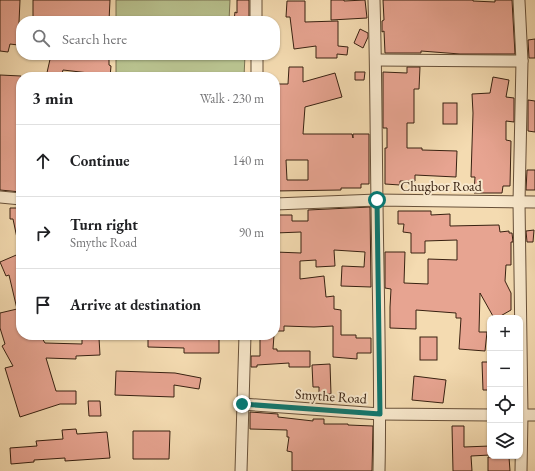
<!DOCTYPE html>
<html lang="en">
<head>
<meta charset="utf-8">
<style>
	:root { --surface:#fff; --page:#f6f6f6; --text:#202124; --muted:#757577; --line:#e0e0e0 }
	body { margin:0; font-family:"EB Garamond",serif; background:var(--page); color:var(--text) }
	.controls { position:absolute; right:12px; bottom:12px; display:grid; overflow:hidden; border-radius:8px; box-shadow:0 1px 3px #0004 }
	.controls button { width:36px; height:36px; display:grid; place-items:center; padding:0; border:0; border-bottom:1px solid var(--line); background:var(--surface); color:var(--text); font:20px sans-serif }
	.stop { position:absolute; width:12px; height:12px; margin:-9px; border:3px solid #0f766e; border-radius:50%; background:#fff }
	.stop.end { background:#0f766e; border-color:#fff; box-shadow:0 1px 4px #0008 }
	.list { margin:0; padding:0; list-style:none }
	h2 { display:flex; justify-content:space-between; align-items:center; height:52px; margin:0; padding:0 16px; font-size:17px }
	h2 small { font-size:13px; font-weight:400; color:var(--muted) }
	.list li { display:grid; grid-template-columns:26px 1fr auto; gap:12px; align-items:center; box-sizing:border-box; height:72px; padding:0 16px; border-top:1px solid var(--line) }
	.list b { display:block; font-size:15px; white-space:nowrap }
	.list p { margin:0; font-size:13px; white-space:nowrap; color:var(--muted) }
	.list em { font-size:13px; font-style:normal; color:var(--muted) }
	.icon { flex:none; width:22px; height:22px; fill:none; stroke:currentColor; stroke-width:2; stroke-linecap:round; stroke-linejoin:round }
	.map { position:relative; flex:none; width:535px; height:471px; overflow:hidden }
	.search { position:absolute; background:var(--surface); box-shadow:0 1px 3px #0004; left:16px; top:16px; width:264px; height:44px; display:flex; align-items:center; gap:10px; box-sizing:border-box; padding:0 14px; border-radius:16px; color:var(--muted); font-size:15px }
	.panel { position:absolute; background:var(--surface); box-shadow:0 1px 3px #0004; left:16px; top:72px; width:264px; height:268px; border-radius:16px }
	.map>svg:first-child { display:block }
	.green { fill:#b8c18e; stroke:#787150 }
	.building { fill:#e7a491; stroke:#382111; fill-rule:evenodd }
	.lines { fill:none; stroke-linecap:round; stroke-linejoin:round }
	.minor-casing { stroke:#675039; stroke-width:13 }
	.minor { stroke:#f8e8cc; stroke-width:11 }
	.route { stroke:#0f766e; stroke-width:5 }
	.labels { text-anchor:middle; stroke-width:4; stroke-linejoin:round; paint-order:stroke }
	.street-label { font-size:14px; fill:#382111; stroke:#f8e8cc }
</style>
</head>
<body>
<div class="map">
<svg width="535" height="471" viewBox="0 0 535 471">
	<rect width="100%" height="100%" fill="#f4dbb1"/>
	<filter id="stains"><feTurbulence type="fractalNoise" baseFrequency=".005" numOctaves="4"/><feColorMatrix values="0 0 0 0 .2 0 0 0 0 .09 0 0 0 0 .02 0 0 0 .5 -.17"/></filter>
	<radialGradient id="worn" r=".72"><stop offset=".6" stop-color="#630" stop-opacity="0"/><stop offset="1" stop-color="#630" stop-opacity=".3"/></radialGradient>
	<!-- green -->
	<g class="green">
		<path d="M116,0h114l-1,21h-113z"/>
		<path d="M116,55h129l-1,22h-128z"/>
	</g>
	<!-- building -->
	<g class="building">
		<path d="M0,0h20l-2,45 -8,-1 -2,8 -8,-1z"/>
		<path d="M33,0h77l-1,21h-76z"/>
		<path d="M237,0h12v21h-15l1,-9 2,1z"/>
		<path d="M331,0h13v1l21,-1 2,18 -36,2z"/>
		<path d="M383,0h90v1l22,1v-2h17l3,54h-55l-39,-3v2h-36l-1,-22 -2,1v-11l2,-1z"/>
		<path d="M287,1h18v21l33,-1v25l10,1 -1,8 -10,-1v4h-21v-12l-22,3 -4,-32h-4z"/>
		<path d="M360,29l8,4v4l-5,11 -9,-5z"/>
		<path d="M535,39v19h-6l-1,-18z"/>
		<path d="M51,55h58v10l2,1 -1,11h-21v-4l-26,-3 -2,7h-15z"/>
		<path d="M289,67h14v15l32,-9 7,24 -37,10 -2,27h49l1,4v-4h16v50h-8v4h-20v2l-66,1v-107h13zM286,160h22v20h-21z"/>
		<path d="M407,67h13l-1,22h-5v34h-7v25h15v2l35,1 -1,26 -41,-2v6h-15v4l-15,-1v-36h2v-20h-4v-56l24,1z"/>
		<path d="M355,72h10l-1,8h-9z"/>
		<path d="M0,75l21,1v67h-3l-1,20h4v29l-21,-2z"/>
		<path d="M493,77l16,3 -3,17 8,1v24l-8,-1v19l5,1 -1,45h-7l-1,7h-28l1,-16h-4l2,-64 -1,-19 18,-1z"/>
		<path d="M528,100l7,1v31l-7,-1z"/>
		<rect x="443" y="103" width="14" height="21"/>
		<path d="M527,170h8v20h-9z"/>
		<path d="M370,207l1,80 -30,-1 1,-20 22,1 1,-15 -31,-2 1,16 -19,1v-7l-16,1v18l24,-3 2,21 8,-1v13l7,1v25h15v3h15v15h-14v6l-24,-2v-31l-19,1 -30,-1v5h-9v-79l26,1v-21l-26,1v-18h17v6h16v-11z"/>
		<path d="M10,208h11v29l-4,1 -4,-19h-3z"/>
		<path d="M398,211h33v4l19,-1v12l49,-1 1,7 9,-1v2h3l1,9h-2v23h-5l-1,16 6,12v17l-14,8h-3l-14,-25 -1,39h8l-2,19 -26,-2 2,-31h-5v-5l-40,-3v19l-26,-1v-21l1,-18 -6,-1v-36h20l-1,31 24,1v-25l29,1v-20l-32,1v12h-14v-20l-8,-1 1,-8h-6z"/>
		<path d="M534,230l-1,12h-6l-1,-11z"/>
		<path d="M21,253v82h19l5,8 37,1v-5l17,-1 1,17 -24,1v3l-30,-1 10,33h20v13h-16l-40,13 -15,-49 8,-2 -11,-20 3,-2 -5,-16v-15l17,-4 -8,-34 -3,1 -6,-14z"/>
		<path d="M148,335h71v18h-35v-5l-36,-1z"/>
		<path d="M260,335h14l-1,14h4v2h33v16h-21v-4l-32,2v2h-6v-11h9z"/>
		<rect x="420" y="337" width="17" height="23"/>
		<path d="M482,362h8v28h-7z"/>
		<path d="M330,364l1,30h-12v-7h-6l-1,-22z"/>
		<path d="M116,371l59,2 26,5 -2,11 -25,-4v12l-59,-2z"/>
		<path d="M414,376l32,4 -3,23 -31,-3z"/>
		<path d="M88,401h12l1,15h-12z"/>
		<path d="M250,412l28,2v3l35,4v-2h11v5h24v1l25,1 -1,45h-80v-19l-5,-1 2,-14h-2v-7l-37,-1z"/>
		<path d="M452,426h12v21l26,-1v9l-19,1 1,15h-19z"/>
		<path d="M76,429l1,5 30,-2 3,26 -45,3v-3l-31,2v2l-23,2 -1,-16 27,-2 -1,-5 27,-2 -1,-9z"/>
		<path d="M133,431h37l-1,28h-36z"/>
		<path d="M488,457h21l1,14h-22z"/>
	</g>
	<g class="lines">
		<!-- minor casing -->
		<g class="minor-casing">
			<g id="minor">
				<path d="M256,0v21"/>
				<path d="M374,0c2,67 2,135 3,202 1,90 4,179 2,269"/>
				<path d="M257,55v22"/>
				<path d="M376,60l146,1 -3,-60"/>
				<path d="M0,197l21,2"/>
				<path d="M275,204l102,-4 158,2"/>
				<path d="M242,404l138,10 110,1"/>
				<path d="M520,415h15"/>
				<path d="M241,471l4,-136"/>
				<path d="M521,471l1,-56 -3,-213 3,-141"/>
			</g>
		</g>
		<!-- minor -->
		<use href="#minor" class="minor"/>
	</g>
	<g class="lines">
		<!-- route -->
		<path class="route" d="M242,404l138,10 -3,-214"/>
	</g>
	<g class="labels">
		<!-- street labels -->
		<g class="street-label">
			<text x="441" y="191">Chugbor Road</text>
			<text transform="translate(331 396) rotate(4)" y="5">Smythe Road</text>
		</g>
	</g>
	<rect width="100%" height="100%" filter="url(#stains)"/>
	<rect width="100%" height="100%" fill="url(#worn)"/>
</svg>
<div class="controls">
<button>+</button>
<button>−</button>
<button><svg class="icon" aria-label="locate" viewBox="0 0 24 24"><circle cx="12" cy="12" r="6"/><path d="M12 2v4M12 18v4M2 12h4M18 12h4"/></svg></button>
<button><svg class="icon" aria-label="layers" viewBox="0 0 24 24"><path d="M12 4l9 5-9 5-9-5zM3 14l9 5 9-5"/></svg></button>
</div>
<div class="stop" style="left:377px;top:200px"></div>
<div class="stop end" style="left:242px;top:404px"></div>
<div class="search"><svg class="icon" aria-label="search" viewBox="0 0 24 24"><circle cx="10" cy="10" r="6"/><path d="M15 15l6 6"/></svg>Search here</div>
<section class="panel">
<h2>3 min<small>Walk · 230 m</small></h2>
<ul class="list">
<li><svg class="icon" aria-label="ahead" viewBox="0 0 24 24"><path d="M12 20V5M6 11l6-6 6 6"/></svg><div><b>Continue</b></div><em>140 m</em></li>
<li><svg class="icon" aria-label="right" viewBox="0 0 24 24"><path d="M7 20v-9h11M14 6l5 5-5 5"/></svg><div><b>Turn right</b><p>Smythe Road</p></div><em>90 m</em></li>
<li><svg class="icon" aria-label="arrive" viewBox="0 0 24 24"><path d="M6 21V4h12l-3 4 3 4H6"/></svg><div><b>Arrive at destination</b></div></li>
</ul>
</section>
</div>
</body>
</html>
